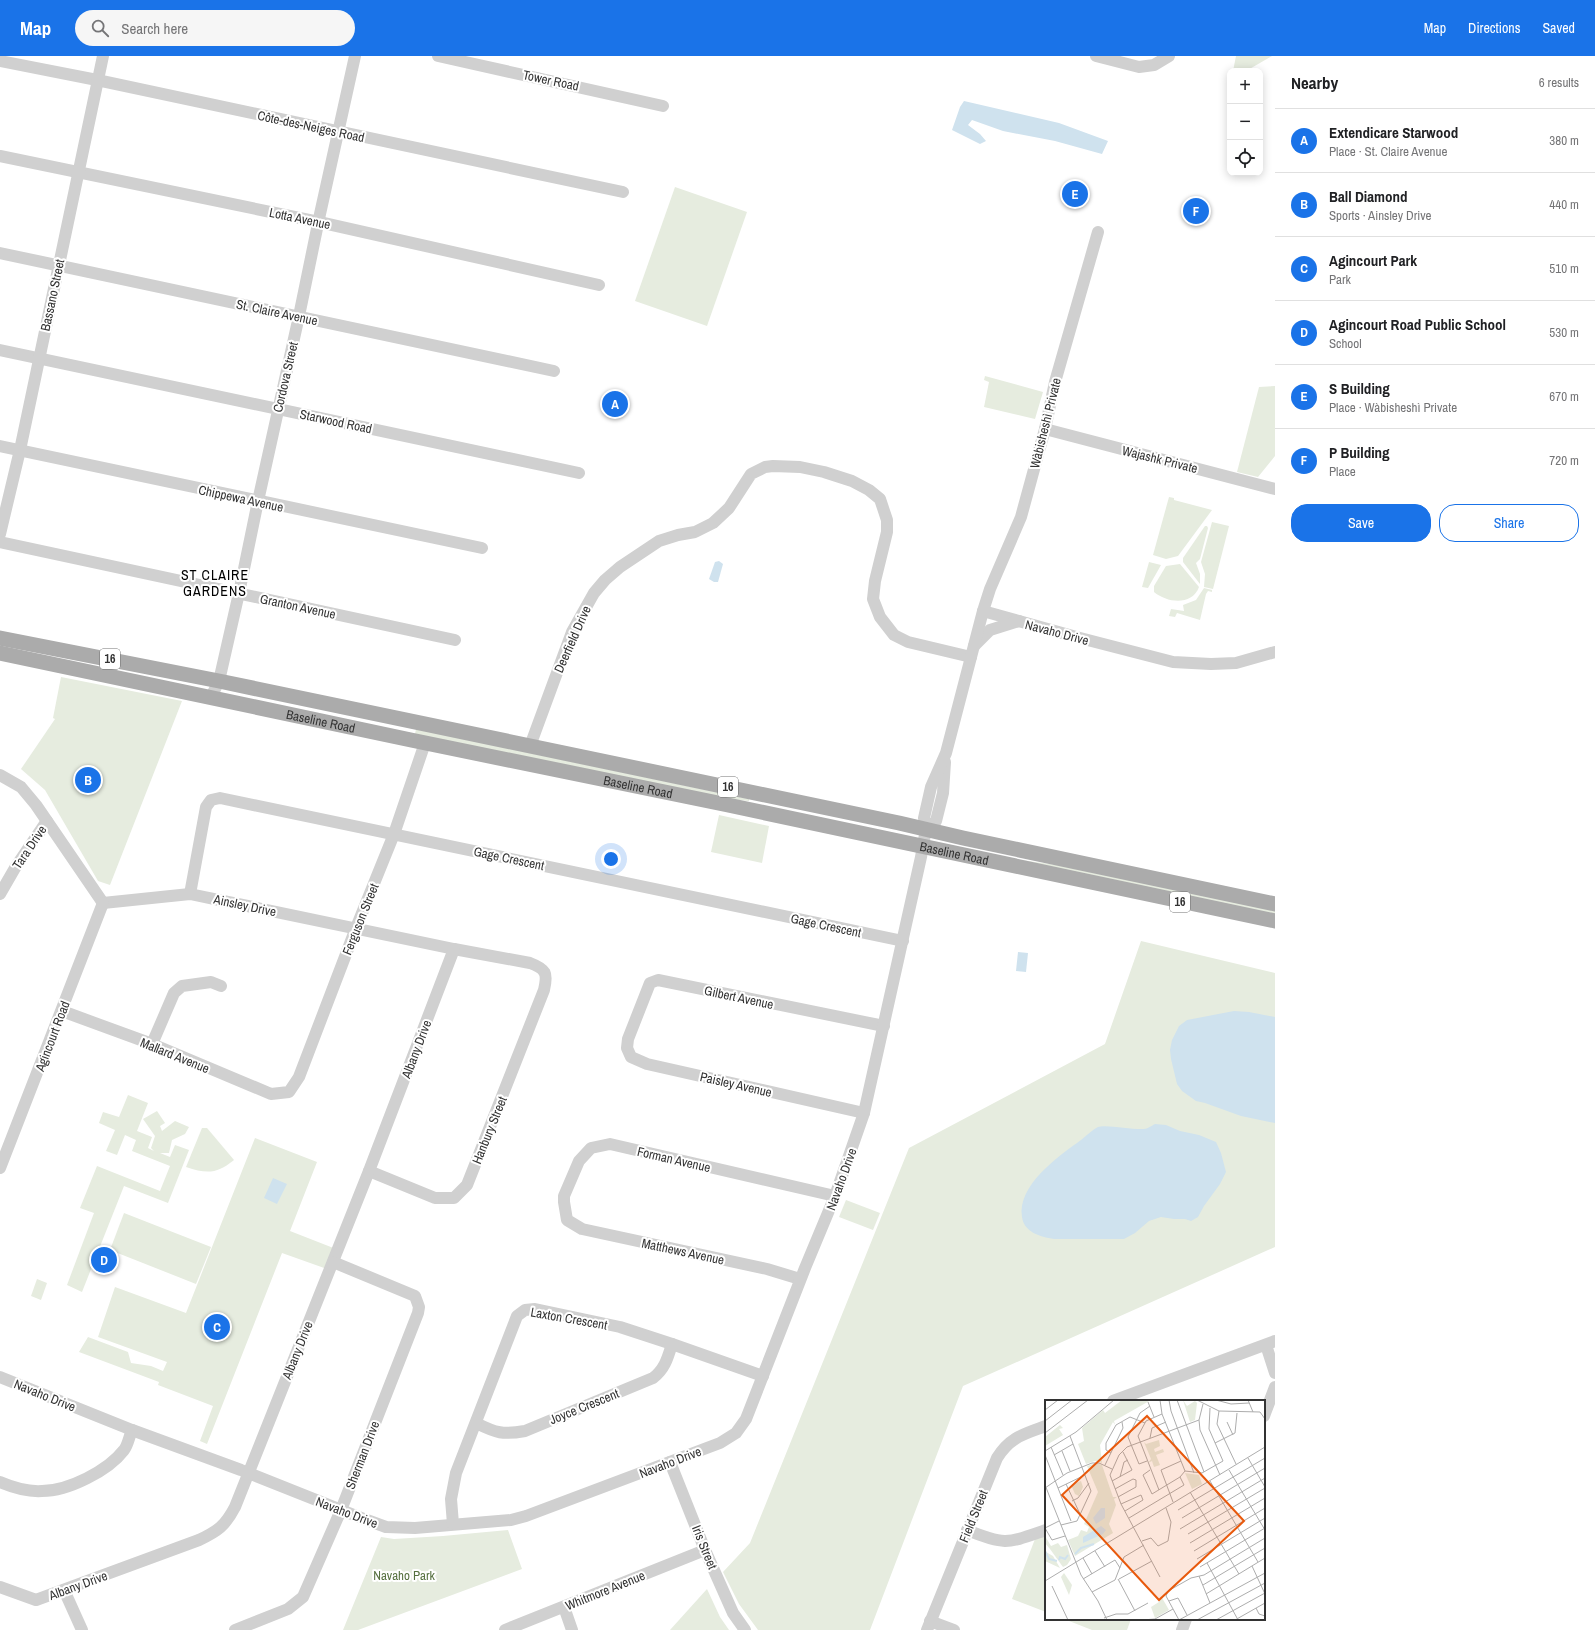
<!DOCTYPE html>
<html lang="en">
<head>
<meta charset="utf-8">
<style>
	:root { --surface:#fff; --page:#f6f6f6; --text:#202124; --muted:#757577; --line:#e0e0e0; --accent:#1a73e8 }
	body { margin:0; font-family:"Archivo Narrow",sans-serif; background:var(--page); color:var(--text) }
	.controls { position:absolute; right:12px; top:12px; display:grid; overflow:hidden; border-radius:8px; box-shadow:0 2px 10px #0003 }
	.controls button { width:36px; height:36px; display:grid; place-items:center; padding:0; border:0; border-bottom:1px solid var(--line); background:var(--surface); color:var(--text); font:20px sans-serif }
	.you { position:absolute; left:611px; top:803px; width:14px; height:14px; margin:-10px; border:3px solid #fff; border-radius:50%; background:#1a73e8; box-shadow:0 0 0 6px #1a73e833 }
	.badge { display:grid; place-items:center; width:26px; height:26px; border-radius:50%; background:var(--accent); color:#fff; font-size:13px; font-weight:700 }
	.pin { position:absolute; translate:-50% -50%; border:2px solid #fff; box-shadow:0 1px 4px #0006 }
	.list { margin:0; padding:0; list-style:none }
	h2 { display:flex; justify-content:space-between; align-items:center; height:52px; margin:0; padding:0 16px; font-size:17px }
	h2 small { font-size:13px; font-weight:400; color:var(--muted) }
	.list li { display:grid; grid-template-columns:26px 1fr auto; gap:12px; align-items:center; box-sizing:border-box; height:64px; padding:0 16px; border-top:1px solid var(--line) }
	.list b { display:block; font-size:15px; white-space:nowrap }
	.list p { margin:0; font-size:13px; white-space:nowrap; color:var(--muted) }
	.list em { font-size:13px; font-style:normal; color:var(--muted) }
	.actions { display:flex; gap:8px; padding:12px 16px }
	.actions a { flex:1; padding:9px 0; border:1px solid var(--accent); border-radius:16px; text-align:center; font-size:14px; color:var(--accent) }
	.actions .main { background:var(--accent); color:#fff }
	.icon { flex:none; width:22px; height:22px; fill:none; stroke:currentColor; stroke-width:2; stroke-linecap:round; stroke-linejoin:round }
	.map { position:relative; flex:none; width:1275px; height:1574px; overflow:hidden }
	header { display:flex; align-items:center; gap:24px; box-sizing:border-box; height:56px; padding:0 20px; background:var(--accent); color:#fff }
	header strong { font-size:19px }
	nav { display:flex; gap:22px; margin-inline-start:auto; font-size:14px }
	.search { width:280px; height:36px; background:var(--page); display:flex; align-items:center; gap:10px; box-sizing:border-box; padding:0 14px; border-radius:22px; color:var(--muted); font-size:15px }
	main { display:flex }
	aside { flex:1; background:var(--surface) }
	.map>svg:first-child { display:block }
	.green { fill:#e6ecdf }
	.water { fill:#cfe2ee }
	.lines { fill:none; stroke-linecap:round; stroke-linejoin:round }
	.minor { stroke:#d0d0d0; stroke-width:12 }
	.major { stroke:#ababab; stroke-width:15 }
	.labels { text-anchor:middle; stroke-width:4; stroke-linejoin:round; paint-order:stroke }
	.shield { fill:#fff; stroke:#707070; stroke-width:1 }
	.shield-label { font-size:12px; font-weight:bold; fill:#333 }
	.street-label { font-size:13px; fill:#333; stroke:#fff }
	.park-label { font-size:13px; fill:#56703f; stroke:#fff }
	.neighbourhood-label { font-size:14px; letter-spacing:1px; fill:#000; stroke:#fff }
	.inset-river { fill:none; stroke:#cfe2ee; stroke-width:2 }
	.inset-road { fill:none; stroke:#adadad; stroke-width:1 }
	.view { fill:#e8590c; fill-opacity:0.15; stroke:#e8590c; stroke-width:2 }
	.inset-edge { fill:none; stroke:#333; stroke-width:2 }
</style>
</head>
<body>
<header>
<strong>Map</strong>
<div class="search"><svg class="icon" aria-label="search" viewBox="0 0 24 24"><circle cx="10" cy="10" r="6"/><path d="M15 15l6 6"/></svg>Search here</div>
<nav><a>Map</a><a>Directions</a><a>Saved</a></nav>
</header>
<main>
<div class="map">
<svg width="1275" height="1574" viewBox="0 0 1275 1574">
	<rect width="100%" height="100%" fill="#fff"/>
	<!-- green -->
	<g class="green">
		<path d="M1236,0h36l-26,15h-13z"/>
		<path d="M675,131l72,25 -40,114 -72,-25z"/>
		<path d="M985,320l58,16 -8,27 -51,-12 5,-25 -5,-2z"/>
		<path d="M1275,330v70l-17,21 -21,-5 22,-85z"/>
		<path d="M1169,441l5,1v2l38,10 -34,46 -12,3 -13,-4z"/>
		<path d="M1212,466l17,4 -16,63 -9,-2 1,-13 -4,-12z"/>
		<path d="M1205,470h2l1,2 -8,31 -4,4 4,11v10l-17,-22v-4z"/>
		<path d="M1149,506l12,3 -13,23 -6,-1z"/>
		<path d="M1180,508l19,23c-7,19 -32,16 -45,5v-6l12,-20z"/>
		<path d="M1204,532l8,2v2l-4,-1 -2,3 -6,26 -23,-7 -2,4 -6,-1 2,-7 13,2 -1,-6 13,-5z"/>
		<path d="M61,621l121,24 -72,184 -12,-4 -53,-91 -24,-21 34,-50 -2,-1z"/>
		<path d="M416,673l333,70v2l-20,-2 -314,-65z"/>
		<path d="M719,759l50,11 -7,37 -51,-11z"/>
		<path d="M1021,804l36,5 218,46v6z"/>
		<path d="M1141,885l134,32v274l-312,139 -93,244h-112l-19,-26 -16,-32 27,-29 159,-395 196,-104z"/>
		<path d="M128,1039l20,8 -11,28 15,6 -4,11 6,3 -3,-3 4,-12 -12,-17 14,-8 8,12 -5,3 2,5 13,-10 14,6 -4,7 -13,6 -3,13h-9l10,4 5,-12 14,5 -21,53 -44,-17 -42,106 -15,-7 27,-72 -14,-5 17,-42 63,25 10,-25 -38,-15 4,-11 -11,-5 -8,20 -11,-4 9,-21 -16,-7 4,-11 16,5z"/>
		<path d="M202,1072h5l27,32c-17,14 -27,14 -48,7z"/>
		<path d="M255,1082l62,24 -27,69 46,18 -9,20 -45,-16 -75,191 -7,-3 13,-35 -55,-21 1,-3 -80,-30 9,-15 40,15 3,11 20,3 12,5 4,-9 -69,-25 17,-50 71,26z"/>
		<path d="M846,1144l34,13 -7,17 -34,-13z"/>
		<path d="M124,1157l87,34 -15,37 -86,-34z"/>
		<path d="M37,1223l10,4 -6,17 -10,-4z"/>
		<path d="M508,1474l14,39 -164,61h-15l38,-93 13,2 49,-3z"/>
		<path d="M1046,1479v77l-34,-13 23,-60z"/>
		<path d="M707,1533l13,28 9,13h-59z"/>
		<path d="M1064,1563h67l-4,11h-35z"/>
	</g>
	<!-- water -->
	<g class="water">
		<path d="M964,45l95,22 49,18 -6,13 -47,-13 -52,-10 -31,-11 -4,5 12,9 6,7 -6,3 -28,-14 8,-23z"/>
		<path d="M719,505l4,3 -5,18h-4l-5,-3 6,-17z"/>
		<path d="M1018,896l10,1 -2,19 -10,-1z"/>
		<path d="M1234,955l15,1 26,5v106l-34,-7 -36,-13 -9,-2 -14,-10 -5,-7 -6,-25 -1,-9 2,-10 7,-14 8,-6z"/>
		<path d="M1155,1068l11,1 14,6 19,4 17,7 5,11 5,19 -6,12 -16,22 -6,11 -7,4 -6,-2h-11l-13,-2 -12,4 -14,12 -11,6h-70c-14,-2 -30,-7 -32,-22 -5,-32 37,-61 59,-77 5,-4 11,-10 17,-13 8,-3 35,3 46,2 3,0 7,-3 11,-5z"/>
		<path d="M273,1122l14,6 -10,20 -13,-6z"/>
	</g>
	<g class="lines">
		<!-- minor -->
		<g class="minor">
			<path d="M438,0l225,50"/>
			<path d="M1096,0l43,11 15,-2 15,-9"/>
			<path d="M0,5l97,19 526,112"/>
			<path d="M0,100l319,66 280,63"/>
			<path d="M0,197l554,118"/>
			<path d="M0,294l579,123"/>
			<path d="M1045,373l230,60"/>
			<path d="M0,390l482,102"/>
			<path d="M0,478l20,-84 83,-394"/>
			<path d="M0,486l455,98"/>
			<path d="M983,555l97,27 93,24 38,2 25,-1 39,-11"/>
			<path d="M974,590l16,-16 29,-9"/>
			<path d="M211,641l8,-16 20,-88 19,-92 41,-185 21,-102 35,-158"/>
			<path d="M530,690l42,-114 22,-39 11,-13 15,-13 39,-26 19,-6 17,-3 18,-9 16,-15 22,-34 14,-7 8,-1 27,1 24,5 28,9 17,9 11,9 7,21v12l-12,49 -2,18 7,18 14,18 14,7 63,15"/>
			<path d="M0,719l21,12 15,18 67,98"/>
			<path d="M926,773l10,-8 7,-28 2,-31"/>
			<path d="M0,838l15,-26 32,-47"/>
			<path d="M190,838l16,-87 5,-7 9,-2 683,143"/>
			<path d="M103,847l87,-9 264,55 76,14c16,6 18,10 14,27l-77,195 -13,13h-19l-66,-27"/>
			<path d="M62,955l90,33 119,50 18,-2 10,-15 57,-149 38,-94 31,-91"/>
			<path d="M152,988l22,-51 8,-7 29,-4 10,4"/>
			<path d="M864,1057l-217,-49 -16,-7 -4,-9 1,-9 22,-56 8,-3 226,46"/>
			<path d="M0,1112l103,-265"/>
			<path d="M800,1223l-33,-10 -185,-40 -15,-9 -3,-18v-6l15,-35 12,-13 19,-4 225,52"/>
			<path d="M1266,1289l9,28"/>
			<path d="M0,1321l132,53 109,40 123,49 22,8 29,1 96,-8 15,-4 194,-73 16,-10 10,-14 59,-151 30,-72 29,-83 57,-256 5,-28 -2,-11 7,-31 15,-34 37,-142 7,-22 31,-72 24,-88 10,-47 43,-150"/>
			<path d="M1113,1345l162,-60"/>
			<path d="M1264,1360l11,-29"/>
			<path d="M476,1367c20,10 27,12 49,8l128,-53c12,-9 15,-21 19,-34"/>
			<path d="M670,1406l35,88 28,63 12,17"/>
			<path d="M0,1426c14,6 27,10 42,9 26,0 66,-20 82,-41 4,-5 5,-13 8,-20"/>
			<path d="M453,1468l-2,-25 5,-26 61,-157 8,-6 10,-1 85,18 52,17 91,32"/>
			<path d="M967,1474c39,16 41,13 79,0"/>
			<path d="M0,1531l36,13 163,-60c19,-9 26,-14 36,-33l134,-336 85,-222"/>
			<path d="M64,1534l18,40"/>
			<path d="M564,1551l8,23"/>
			<path d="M930,1565l24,9"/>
			<path d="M235,1574l53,-21 15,-12 38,-87 77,-197 1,-6 -4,-11 -82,-34"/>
			<path d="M505,1574l200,-80"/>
			<path d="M927,1574l70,-172c13,-21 27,-24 49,-32"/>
			<path d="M1182,1574l4,-11"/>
		</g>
		<!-- major -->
		<g class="major">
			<path d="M0,582l219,43 680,142 64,15 312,66"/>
			<path id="s1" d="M0,597l411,87 317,65 547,116"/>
		</g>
	</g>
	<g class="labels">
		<!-- shield labels -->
		<g class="shield">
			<rect x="100" y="593" width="20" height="20" rx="3"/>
			<rect x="718" y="721" width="20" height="20" rx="3"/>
			<rect x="1170" y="836" width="20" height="20" rx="3"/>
		</g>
		<g class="shield-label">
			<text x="110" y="607">16</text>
			<text x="728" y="735">16</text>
			<text x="1180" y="850">16</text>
		</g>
		<!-- street labels -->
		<g class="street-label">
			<text transform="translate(551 24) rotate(12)" y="5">Tower Road</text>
			<text transform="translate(311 70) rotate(12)" y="5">Côte-des-Neiges Road</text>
			<text transform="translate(300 162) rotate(12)" y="5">Lotta Avenue</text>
			<text transform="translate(52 239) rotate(-78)" y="5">Bassano Street</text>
			<text transform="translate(277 256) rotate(12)" y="5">St. Claire Avenue</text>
			<text transform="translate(285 321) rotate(-77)" y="5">Cordova Street</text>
			<text transform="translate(336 365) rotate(12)" y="5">Starwood Road</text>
			<text transform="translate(1045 367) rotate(-76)" y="5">Wàbisheshì Private</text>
			<text transform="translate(1160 403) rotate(14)" y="5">Wajashk Private</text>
			<text transform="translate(241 442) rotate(12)" y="5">Chippewa Avenue</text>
			<text transform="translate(298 550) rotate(12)" y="5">Granton Avenue</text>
			<text transform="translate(1057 576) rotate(15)" y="5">Navaho Drive</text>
			<text transform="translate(572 583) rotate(-66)" y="5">Deerfield Drive</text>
			<text dy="5" stroke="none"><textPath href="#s1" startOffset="328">Baseline Road</textPath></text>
			<text dy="5" stroke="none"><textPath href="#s1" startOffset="652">Baseline Road</textPath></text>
			<text transform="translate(29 791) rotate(-56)" y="5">Tara Drive</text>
			<text dy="5" stroke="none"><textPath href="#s1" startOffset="975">Baseline Road</textPath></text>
			<text transform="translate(509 802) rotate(12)" y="5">Gage Crescent</text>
			<text transform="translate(245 849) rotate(12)" y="5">Ainsley Drive</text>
			<text transform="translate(360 863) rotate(-68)" y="5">Ferguson Street</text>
			<text transform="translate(826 869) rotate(12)" y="5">Gage Crescent</text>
			<text transform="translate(739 941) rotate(12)" y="5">Gilbert Avenue</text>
			<text transform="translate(52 980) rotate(-69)" y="5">Agincourt Road</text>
			<text transform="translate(416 993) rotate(-69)" y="5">Albany Drive</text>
			<text transform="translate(175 999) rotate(22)" y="5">Mallard Avenue</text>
			<text transform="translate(736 1028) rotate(13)" y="5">Paisley Avenue</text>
			<text transform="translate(489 1074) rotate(-68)" y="5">Hanbury Street</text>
			<text transform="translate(674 1103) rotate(13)" y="5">Forman Avenue</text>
			<text transform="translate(841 1123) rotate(-70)" y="5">Navaho Drive</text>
			<text transform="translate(683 1195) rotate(12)" y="5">Matthews Avenue</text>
			<text transform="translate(569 1262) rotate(10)" y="5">Laxton Crescent</text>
			<text transform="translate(297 1294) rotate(-68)" y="5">Albany Drive</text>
			<text transform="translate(45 1339) rotate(22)" y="5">Navaho Drive</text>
			<text transform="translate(584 1350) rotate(-22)" y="5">Joyce Crescent</text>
			<text transform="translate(362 1399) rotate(-69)" y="5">Sherman Drive</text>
			<text transform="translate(670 1406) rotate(-21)" y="5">Navaho Drive</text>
			<text transform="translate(347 1456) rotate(21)" y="5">Navaho Drive</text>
			<text transform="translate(973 1460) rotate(-68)" y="5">Field Street</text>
			<text transform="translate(705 1491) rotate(68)" y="5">Iris Street</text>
			<text transform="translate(78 1529) rotate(-20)" y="5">Albany Drive</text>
			<text transform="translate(605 1534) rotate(-22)" y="5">Whitmore Avenue</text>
		</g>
		<!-- park labels -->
		<g class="park-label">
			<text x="404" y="1524">Navaho Park</text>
		</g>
		<!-- neighbourhood labels -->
		<g class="neighbourhood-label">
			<text x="215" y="524">ST CLAIRE<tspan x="215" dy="16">GARDENS</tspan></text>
		</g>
	</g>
	<!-- overview -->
	<g transform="translate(1045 1344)">
		<rect width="220" height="220" fill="#fff"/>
		<path d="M77,0h29l-37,21 1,4 -2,-3 -13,23 2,18 -7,-2 -9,3 -8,-20 6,-3 -2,-13 21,-18 2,3zM138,0l4,6 8,-5 2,2 -2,17 -5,2zM15,25l3,3 -4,1 4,6 -18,11v-9zM114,40l1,6 -6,3 1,3 8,-3 1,3 -8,3 4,10 -6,2 -2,-6 -4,2 3,-4 -7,-17 2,2zM51,63l6,2 11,32h4l-3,2 2,6 -7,19 4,9 -38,23 -7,-16 10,-4 3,-6 6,2 2,-5 -5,-3 14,-32 -11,-26zM140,73l14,2 3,9 -10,5zM36,81l2,6 -4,9 -4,-2 -4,-9zM0,136l6,10 7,-3 3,4 6,-2 4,14 -4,6 -4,2 -13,-18 -5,-6zM0,148l1,4 7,4 7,12 -15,-7zM19,173l8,12 -3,10 -8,-18zM116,196l8,14 -14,8 -4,-11 8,-5z" fill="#e6ecdf"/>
		<path d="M56,108h4v10l-9,6 -3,-6zM56,126l5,4 -3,4 -20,9v-6z" fill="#cfe2ee"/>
		<path class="inset-river" d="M0,151l4,8 8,2M30,154l6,-6 13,-4M14,160l1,-3 5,2 3,-4"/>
		<path class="inset-road" d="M115,0l2,14 23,57M124,0l2,11 23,62M132,0l27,72M152,0l22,11 41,1 5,7M171,0l15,4 18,-1M203,0l5,12M103,2l6,15M158,4l-4,16 1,10 20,45M0,10l13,-10M174,11l-2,13 19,40M0,21l27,-21M182,22l6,13M0,33l43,-33M105,38l2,-10 14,-6M170,43l20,-10 2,-20M6,47l12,28M0,51l31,-19 38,-32M17,51l8,20M66,53l-5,-3v-7l10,-18 14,-8 15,6M0,55l26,66M9,55l19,-11M203,58l17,29M102,61l-8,3 -11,-27 12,-24 10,-7M60,65l18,-37 -1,-6M105,70l-7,5 9,19 28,-17 5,-6M184,70l36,60M140,71l17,2 21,-12 -14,-32 1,-21M75,77l4,-15 4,-2M67,81l20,-11 -9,-18M165,81l48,81M21,84l14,30M0,85l36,90 17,26 9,19M0,88l22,-15 25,-10h7l13,6M13,88l27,-13M70,89l18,-10 3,1v7l-18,10M114,90l-21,-54 8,-15 16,-7M145,92l49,82M27,101l6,-3 11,-15M128,102l-12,-32 20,-9M76,104l20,-9 2,5 -18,11M133,110l87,-52M84,118l55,-33 -4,-8M137,118l83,-50M16,125l16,-4 14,-30 -21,-55M0,128l7,12 13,-4M0,128l14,-7M135,129l85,-51M143,134l77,-46M97,141l9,-3 7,8 10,-5 3,-19 -5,-14M145,143l75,-45M50,151l10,16M149,151l71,-43M38,158l9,16M152,159l68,-41M162,163l30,55M207,166l13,28M155,167l65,-39M154,176l11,27M115,177l-39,-73 -11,-29 9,-20 8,-8 72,-27M38,179l32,-19 5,8M73,179l17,32M74,179l33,-18M0,181l220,-134M158,185l62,-37M7,186l16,34M47,192l23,-12 9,-23 20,-12M161,194l59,-36M124,201l9,-3 9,17M211,208l3,6 6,2M59,218l12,-4h12l20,-11M97,220l13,-1 18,-10M134,220l-13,-24 2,-5 23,-13 13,-3 61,-37M134,220l86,-47M152,220l68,-37M171,220l49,-27M190,220l30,-17"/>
		<path class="view" d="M102,16l97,105 -85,79 -97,-105z"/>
		<rect width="220" height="220" class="inset-edge"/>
	</g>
</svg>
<div class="controls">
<button>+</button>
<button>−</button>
<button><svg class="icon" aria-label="locate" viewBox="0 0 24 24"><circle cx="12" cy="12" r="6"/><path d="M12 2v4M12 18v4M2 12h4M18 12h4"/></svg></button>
</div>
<div class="you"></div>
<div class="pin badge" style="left:615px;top:348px">A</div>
<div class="pin badge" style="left:88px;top:724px">B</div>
<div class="pin badge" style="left:217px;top:1271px">C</div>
<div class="pin badge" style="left:104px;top:1204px">D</div>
<div class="pin badge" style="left:1075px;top:138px">E</div>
<div class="pin badge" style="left:1196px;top:155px">F</div>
</div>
<aside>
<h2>Nearby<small>6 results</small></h2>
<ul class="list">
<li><span class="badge">A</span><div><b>Extendicare Starwood</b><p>Place · St. Claire Avenue</p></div><em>380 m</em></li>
<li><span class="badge">B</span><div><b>Ball Diamond</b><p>Sports · Ainsley Drive</p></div><em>440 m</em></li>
<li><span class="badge">C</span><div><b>Agincourt Park</b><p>Park</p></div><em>510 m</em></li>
<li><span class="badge">D</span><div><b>Agincourt Road Public School</b><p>School</p></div><em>530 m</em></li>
<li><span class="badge">E</span><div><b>S Building</b><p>Place · Wàbisheshì Private</p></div><em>670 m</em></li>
<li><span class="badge">F</span><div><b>P Building</b><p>Place</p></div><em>720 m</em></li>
</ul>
<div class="actions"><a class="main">Save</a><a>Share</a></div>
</aside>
</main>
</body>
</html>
